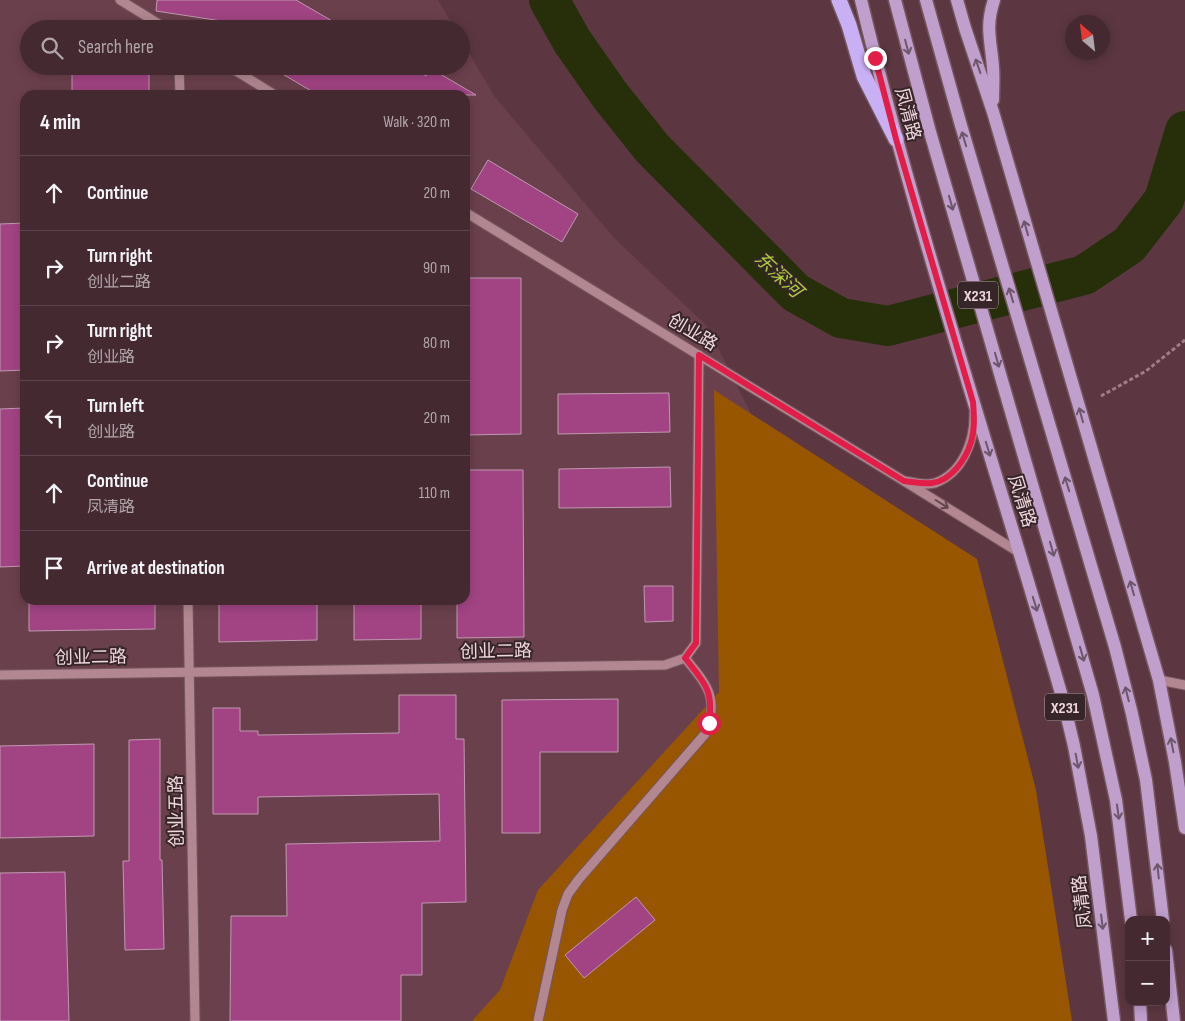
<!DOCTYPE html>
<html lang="en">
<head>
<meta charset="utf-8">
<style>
	:root { --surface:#452931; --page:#4f353d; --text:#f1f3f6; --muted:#b0a6ab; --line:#5d454d }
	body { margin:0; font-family:"Sofia Sans Condensed","Noto Sans SC",sans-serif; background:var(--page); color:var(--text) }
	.controls { position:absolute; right:15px; bottom:15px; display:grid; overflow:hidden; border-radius:10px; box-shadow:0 2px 12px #0003 }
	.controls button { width:45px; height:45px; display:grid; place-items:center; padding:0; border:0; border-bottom:1px solid var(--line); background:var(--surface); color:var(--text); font:25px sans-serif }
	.compass { position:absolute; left:1065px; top:15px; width:45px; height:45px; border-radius:50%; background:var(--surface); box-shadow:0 2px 12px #0003; rotate:332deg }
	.stop { position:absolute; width:15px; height:15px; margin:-11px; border:4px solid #e11d48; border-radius:50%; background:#fff }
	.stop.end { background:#e11d48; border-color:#fff; box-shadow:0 1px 5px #0008 }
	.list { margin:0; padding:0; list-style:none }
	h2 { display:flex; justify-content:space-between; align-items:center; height:65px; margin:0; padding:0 20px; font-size:21px }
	h2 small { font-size:16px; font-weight:400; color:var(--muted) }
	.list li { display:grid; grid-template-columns:32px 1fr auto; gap:15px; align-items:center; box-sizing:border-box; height:75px; padding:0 20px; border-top:1px solid var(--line) }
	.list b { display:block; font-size:19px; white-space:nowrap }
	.list p { margin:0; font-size:16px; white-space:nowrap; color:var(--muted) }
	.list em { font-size:16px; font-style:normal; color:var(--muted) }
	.icon { flex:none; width:28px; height:28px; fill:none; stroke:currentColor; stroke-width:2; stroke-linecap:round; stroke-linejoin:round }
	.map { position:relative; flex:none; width:1185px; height:1021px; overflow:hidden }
	.search { position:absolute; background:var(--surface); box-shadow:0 2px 12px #0003; left:20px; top:20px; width:450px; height:55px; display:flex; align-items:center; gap:12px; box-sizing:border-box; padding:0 18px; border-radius:28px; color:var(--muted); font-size:19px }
	.panel { position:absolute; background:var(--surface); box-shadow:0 2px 12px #0003; left:20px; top:90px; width:450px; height:515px; border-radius:15px }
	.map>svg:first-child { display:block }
	.built { fill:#6b404d; fill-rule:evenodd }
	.green { fill:#995600 }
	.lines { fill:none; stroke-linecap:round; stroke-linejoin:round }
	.river { stroke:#262f0a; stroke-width:40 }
	.building { fill:#a24484; stroke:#bf99b0 }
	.minor-casing { stroke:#74565e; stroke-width:11 }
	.major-casing { stroke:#74565e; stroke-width:15 }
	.highway-casing { stroke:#74565e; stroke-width:18 }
	.path { stroke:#9e7e87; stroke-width:3; stroke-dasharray:4 2.5; stroke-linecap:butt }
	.minor { stroke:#b28792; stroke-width:9 }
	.major { stroke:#c09fcd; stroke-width:12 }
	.highway { stroke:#c9aff4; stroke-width:15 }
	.oneway { stroke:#6d566b }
	.oneway2 { stroke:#61474e }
	.route { stroke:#e11d48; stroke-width:6 }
	.labels { text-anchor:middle; stroke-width:4; stroke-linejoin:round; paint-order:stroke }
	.shield { fill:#362529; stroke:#b8a2a7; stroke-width:1 }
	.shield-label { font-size:16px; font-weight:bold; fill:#efd7dd }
	.street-label { font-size:18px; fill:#efd7dd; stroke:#362529 }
	.water-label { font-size:19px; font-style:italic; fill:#add038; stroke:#362529 }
</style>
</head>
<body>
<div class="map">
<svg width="1185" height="1021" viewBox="0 0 1185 1021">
	<rect width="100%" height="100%" fill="#5c3741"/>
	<!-- built -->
	<path class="built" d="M0,0h438l17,29h-426v37h432v-27l33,57 120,142 93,88 125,250 18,445h-850zM25,95h440v505h-440z"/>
	<!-- green -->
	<path class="green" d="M714,390l263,169 59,231 36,231h-600l28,-31 38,-100 181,-198z"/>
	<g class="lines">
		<!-- river -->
		<path class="river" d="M549,0l23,41 37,53 43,54 144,145 45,25 47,8 196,-51 45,-30 35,-45 21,-69"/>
	</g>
	<!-- building -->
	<g class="building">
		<path d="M157,0h139l50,29h-100l2,-4 -92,-14z"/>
		<rect x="72" y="66" width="77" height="29"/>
		<path d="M269,66h141l16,10 4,-8 46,27h-158z"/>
		<path d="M488,160l90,54 -16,28 -91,-53z"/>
		<path d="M25,223v147l-25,1v-147z"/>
		<path d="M465,278h56v156l-56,1z"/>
		<path d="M669,393l1,39 -112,2v-40z"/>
		<path d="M25,408v158l-25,1v-158z"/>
		<path d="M670,467l1,40 -112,1v-39z"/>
		<path d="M465,470h58l1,167 -67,1v-38h8z"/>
		<path d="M644,586h29v35l-28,1z"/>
		<path d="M29,600h126v29l-126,2z"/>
		<path d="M354,600h67v39l-67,1z"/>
		<path d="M317,601v39l-98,2v-40z"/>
		<path d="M399,695h57v44h8l2,163 -44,1v72h-21v46h-171l1,-105h56l-1,-72 154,-3 -1,-47 -181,3v17h-45v-106h27v23h18v4l141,-2z"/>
		<path d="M618,699v53h-78v81h-38v-133z"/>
		<path d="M160,739v121h2l2,89 -39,1 -2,-89h6v-121z"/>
		<path d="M94,744v92l-94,2v-92z"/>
		<path d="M65,872l4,149h-69v-148z"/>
		<path d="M636,897l19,23 -71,58 -19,-23z"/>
	</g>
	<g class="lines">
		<!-- minor casing -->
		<g class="minor-casing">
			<g id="minor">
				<path d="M120,0l47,29"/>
				<path d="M179,66l1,29"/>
				<path d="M228,66l47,29"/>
				<path d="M465,212l439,269"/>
				<path d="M974,413c1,27 -11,60 -39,70 -9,3 -21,-1 -31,-2l116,72"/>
				<path d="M188,600l7,421"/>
				<path d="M0,675l665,-10 20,-7 11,-15 3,-288"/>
				<path d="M1159,680l26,5"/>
				<path d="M538,1021l24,-111 6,-16 11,-15 126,-145c15,-36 2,-49 -20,-76"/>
			</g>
		</g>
		<!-- major casing -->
		<g class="major-casing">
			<g id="major">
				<path d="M861,0c57,236 135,467 202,700l11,46 17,90 23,185"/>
				<path d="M895,0l35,132 163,563 23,105 15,120"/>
				<path d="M926,0l34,122 155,525 17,67 14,66 17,140"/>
				<path d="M957,0l8,28 28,84 166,568 16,82 10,66"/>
				<path d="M993,100c0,-11 1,-22 0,-33 -2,-26 -8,-40 1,-67"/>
				<path d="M1166,950l8,71"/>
				<path d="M1140,1002l1,19"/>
			</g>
		</g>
		<!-- highway casing -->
		<g class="highway-casing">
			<path id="highway" d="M839,0l10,25 15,51 32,63"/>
		</g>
		<!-- path -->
		<path class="path" d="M1101,396l45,-25 39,-31"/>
		<!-- minor -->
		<use href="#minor" class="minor"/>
		<!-- major -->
		<use href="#major" class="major"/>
		<!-- highway -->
		<use href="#highway" class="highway"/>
	</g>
	<!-- one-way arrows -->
	<defs><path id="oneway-shaft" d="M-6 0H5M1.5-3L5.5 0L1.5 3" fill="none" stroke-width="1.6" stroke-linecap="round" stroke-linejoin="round" transform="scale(1.25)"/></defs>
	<g class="oneway">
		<use href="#oneway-shaft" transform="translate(907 47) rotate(75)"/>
		<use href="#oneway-shaft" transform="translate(978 66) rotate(-109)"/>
		<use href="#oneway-shaft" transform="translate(964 139) rotate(-107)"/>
		<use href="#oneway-shaft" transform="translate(951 203) rotate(74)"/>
		<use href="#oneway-shaft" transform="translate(1026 228) rotate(-106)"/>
		<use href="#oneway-shaft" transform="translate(1011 295) rotate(-107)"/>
		<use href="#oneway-shaft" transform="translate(997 360) rotate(74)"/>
		<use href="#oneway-shaft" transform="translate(1081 415) rotate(-106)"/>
		<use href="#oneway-shaft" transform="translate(988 449) rotate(73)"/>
		<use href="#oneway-shaft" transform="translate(1067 484) rotate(-107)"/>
		<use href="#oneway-shaft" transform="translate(1052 549) rotate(74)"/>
		<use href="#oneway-shaft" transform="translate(1132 588) rotate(-106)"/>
		<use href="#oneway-shaft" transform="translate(1035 604) rotate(73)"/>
		<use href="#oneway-shaft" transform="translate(1082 654) rotate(74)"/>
		<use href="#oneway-shaft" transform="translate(1127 694) rotate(-104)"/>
		<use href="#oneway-shaft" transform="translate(1172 745) rotate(-101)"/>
		<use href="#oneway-shaft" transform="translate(1077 761) rotate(79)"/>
		<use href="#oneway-shaft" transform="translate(1118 812) rotate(82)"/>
		<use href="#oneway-shaft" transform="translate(1158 871) rotate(-96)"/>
		<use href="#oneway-shaft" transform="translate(1102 922) rotate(83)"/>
	</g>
	<use class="oneway2" href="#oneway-shaft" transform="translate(942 504) rotate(32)"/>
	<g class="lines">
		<!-- route -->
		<path class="route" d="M709,723c5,-33 -5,-41 -24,-65l11,-15 3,-288 205,126c10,1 18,3 28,2 19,-2 34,-24 39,-41 4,-13 3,-27 2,-40l-77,-263 -21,-81"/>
	</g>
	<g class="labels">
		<!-- shield labels -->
		<g class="shield">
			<rect x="958" y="281.5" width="40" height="27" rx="4"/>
			<rect x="1045" y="693.5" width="40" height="27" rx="4"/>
		</g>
		<g class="shield-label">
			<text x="978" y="301">X231</text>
			<text x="1065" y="713">X231</text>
		</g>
		<!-- street labels -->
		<g class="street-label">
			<text transform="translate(908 114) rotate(75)" y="6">凤清路</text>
			<text transform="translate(693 332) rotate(31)" y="6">创业路</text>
			<text transform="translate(1022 501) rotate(73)" y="6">凤清路</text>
			<text transform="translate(496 651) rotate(-1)" y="6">创业二路</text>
			<text transform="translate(91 657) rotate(-1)" y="6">创业二路</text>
			<text transform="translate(176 811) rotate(-91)" y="6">创业五路</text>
			<text transform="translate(1082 902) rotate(-97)" y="6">凤清路</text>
		</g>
		<!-- water labels -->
		<g class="water-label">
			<text transform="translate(779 274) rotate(43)" y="7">东深河</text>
		</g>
	</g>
</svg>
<div class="controls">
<button>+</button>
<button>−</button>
</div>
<svg class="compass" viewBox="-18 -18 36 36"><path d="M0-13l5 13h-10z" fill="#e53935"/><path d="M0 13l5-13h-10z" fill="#b0a6ab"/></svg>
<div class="stop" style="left:709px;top:723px"></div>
<div class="stop end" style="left:875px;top:58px"></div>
<div class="search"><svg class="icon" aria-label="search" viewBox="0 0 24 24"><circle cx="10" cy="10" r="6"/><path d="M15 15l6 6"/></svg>Search here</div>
<section class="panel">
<h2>4 min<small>Walk · 320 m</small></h2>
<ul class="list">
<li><svg class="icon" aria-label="ahead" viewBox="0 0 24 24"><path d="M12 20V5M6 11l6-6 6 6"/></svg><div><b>Continue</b></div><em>20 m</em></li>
<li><svg class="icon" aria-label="right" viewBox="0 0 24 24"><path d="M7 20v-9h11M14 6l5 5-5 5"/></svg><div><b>Turn right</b><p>创业二路</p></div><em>90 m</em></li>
<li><svg class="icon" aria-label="right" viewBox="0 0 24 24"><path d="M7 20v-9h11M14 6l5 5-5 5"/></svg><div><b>Turn right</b><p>创业路</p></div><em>80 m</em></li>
<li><svg class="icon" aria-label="left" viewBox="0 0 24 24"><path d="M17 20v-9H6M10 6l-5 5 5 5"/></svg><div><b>Turn left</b><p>创业路</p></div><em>20 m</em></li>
<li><svg class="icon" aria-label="ahead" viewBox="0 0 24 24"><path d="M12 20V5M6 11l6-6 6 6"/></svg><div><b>Continue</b><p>凤清路</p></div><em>110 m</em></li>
<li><svg class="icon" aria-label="arrive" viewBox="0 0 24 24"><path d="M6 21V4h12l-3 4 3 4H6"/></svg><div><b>Arrive at destination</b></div></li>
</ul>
</section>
</div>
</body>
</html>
